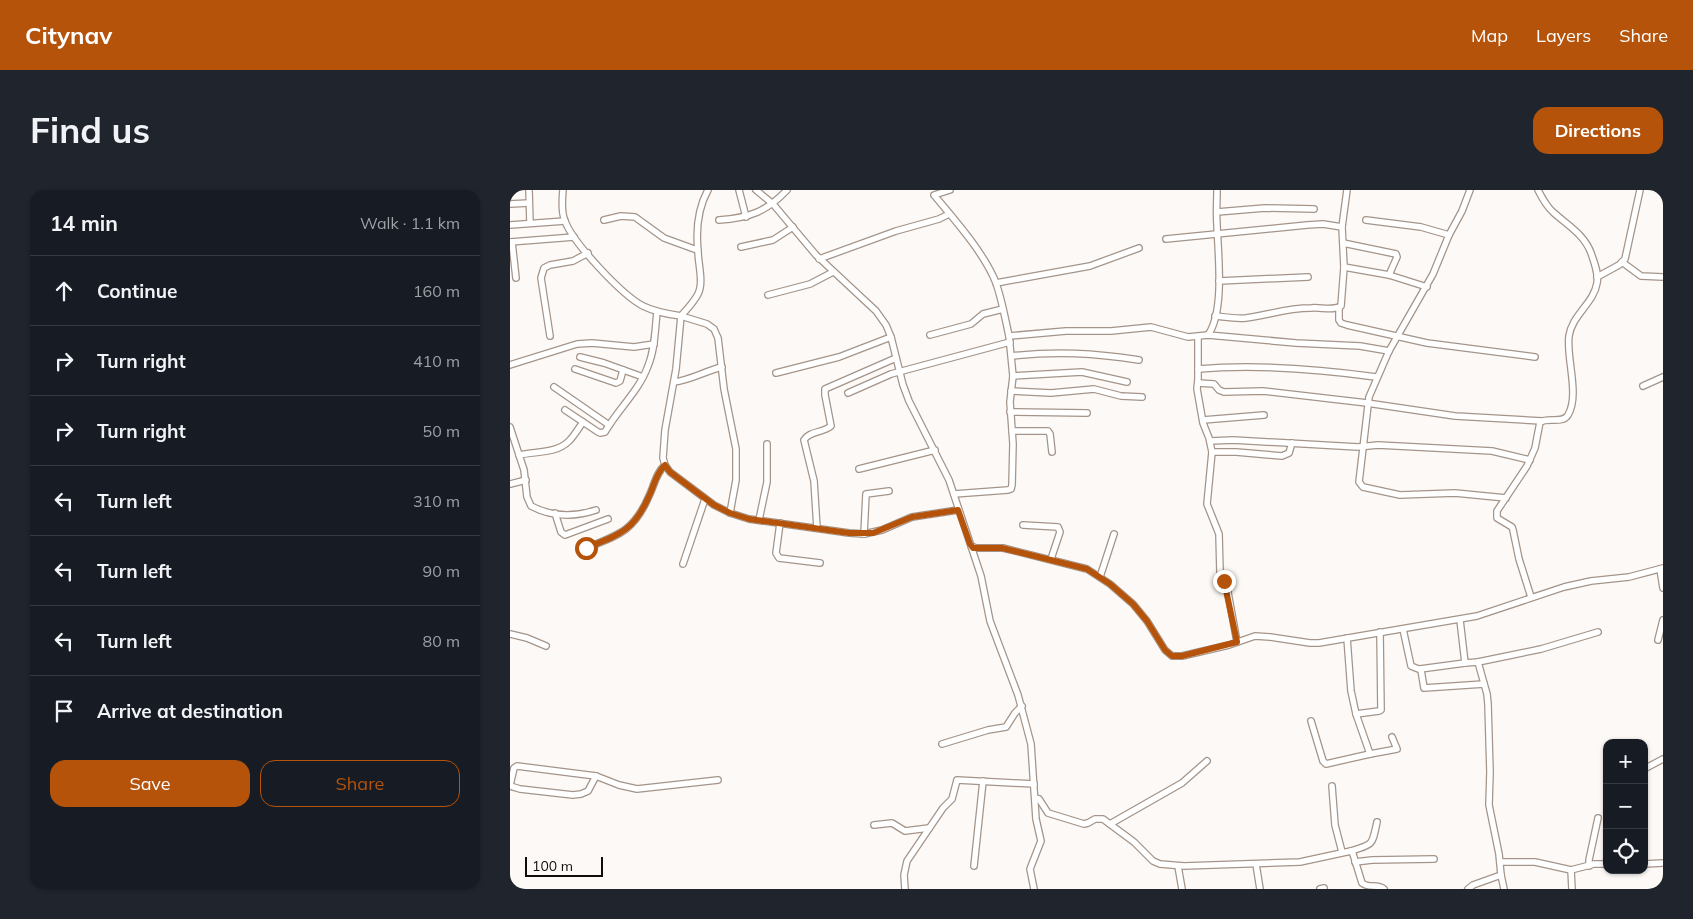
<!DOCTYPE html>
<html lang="en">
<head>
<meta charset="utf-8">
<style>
	:root { --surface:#171b24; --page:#20242c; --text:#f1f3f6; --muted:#9ea1a6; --line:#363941; --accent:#b45309 }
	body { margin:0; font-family:Mulish,sans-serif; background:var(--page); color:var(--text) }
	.controls { position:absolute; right:15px; bottom:15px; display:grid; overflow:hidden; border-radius:10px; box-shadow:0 1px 4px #0004 }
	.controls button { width:45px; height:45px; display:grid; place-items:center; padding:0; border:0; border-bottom:1px solid var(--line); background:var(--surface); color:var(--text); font:25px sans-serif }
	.scale { position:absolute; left:15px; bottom:12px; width:78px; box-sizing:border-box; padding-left:5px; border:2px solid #130d09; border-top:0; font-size:14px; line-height:18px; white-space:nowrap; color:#130d09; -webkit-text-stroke:4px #fcf9f6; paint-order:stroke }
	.stop { position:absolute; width:15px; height:15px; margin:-11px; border:4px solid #b45309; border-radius:50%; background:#fff }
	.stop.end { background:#b45309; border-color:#fff; box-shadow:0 1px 5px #0008 }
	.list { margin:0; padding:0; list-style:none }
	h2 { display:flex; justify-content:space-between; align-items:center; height:65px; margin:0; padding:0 20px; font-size:21px }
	h2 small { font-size:16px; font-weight:400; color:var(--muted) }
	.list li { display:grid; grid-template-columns:32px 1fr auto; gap:15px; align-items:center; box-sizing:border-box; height:70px; padding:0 20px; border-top:1px solid var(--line) }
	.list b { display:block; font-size:19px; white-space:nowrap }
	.list em { font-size:16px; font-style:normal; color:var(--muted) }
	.actions { display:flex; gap:10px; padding:15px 20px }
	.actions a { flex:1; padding:11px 0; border:1px solid var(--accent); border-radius:15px; text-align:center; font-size:18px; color:var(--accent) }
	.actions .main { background:var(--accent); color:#fff }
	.icon { flex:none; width:28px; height:28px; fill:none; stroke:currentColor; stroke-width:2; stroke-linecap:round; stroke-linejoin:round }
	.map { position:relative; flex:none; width:1153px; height:699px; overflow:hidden; border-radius:15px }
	header { display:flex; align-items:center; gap:30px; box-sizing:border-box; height:70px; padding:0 25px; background:var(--accent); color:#fff }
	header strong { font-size:24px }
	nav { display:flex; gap:28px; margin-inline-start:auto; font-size:18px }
	.intro { display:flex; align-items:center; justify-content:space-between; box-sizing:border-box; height:120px; padding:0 30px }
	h1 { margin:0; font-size:35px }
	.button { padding:12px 22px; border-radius:15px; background:var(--accent); color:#fff; font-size:18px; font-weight:700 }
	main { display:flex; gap:30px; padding:0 30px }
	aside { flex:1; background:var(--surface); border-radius:15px; box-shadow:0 1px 4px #0004 }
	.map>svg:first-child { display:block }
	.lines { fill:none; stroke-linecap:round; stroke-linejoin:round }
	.minor-casing { stroke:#a49489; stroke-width:8 }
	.minor { stroke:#fff; stroke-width:5.5 }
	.route { stroke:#b45309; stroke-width:6 }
</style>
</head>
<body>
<header>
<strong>Citynav</strong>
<nav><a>Map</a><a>Layers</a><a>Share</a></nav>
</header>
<div class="intro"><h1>Find us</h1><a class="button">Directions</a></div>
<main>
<aside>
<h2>14 min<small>Walk · 1.1 km</small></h2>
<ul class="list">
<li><svg class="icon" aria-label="ahead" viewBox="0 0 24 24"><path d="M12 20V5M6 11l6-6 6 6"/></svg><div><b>Continue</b></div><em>160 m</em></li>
<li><svg class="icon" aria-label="right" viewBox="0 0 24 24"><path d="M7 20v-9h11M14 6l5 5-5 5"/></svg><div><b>Turn right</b></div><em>410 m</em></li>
<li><svg class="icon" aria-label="right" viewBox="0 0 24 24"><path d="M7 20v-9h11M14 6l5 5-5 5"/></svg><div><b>Turn right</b></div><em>50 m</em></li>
<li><svg class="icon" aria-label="left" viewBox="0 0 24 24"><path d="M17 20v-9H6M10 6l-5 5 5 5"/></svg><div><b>Turn left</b></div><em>310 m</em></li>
<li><svg class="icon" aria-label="left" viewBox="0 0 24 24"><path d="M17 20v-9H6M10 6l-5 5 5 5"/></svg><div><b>Turn left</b></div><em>90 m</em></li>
<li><svg class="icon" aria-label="left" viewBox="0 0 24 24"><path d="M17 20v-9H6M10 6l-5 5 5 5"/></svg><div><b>Turn left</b></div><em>80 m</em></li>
<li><svg class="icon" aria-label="arrive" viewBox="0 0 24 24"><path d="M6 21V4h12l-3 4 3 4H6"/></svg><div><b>Arrive at destination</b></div></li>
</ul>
<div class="actions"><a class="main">Save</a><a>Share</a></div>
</aside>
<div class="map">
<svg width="1153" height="699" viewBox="0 0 1153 699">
	<rect width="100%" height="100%" fill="#fcf9f6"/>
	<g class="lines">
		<!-- minor casing -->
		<g class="minor-casing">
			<g id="minor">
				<path d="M19,0l1,33"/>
				<path d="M53,0c-1,10 -2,22 2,31 8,22 57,74 78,85 12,6 25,8 38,10l-5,53 -11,61 -2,28 2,7 5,7 44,33 16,8 19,6 100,14 15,1 18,-4 30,-13 46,-7"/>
				<path d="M198,0c-10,18 -12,41 -10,61 0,13 6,31 0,43 -4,8 -11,15 -17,22l26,8 7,5 4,9 6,51 12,60v31l-6,33"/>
				<path d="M229,0l7,27"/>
				<path d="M246,0l17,14 43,51 60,56 10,14 5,12 12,48 6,16 40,79 22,66 5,2h27l84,21 23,15 23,20 14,17 18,29 7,6h10l47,-11 26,-9 15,1 40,6h9l158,-27 87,-29 27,-6 38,-4 34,-9"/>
				<path d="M440,0l-16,5c20,24 51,59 62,88 6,17 9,35 13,53l57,-5h45l40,-4 37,10 20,-2 88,8 64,3 29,5"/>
				<path d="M960,0l-8,21 -13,24 -16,39 -44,77 -20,46 -10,85 4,5 37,8 55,-2 51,5"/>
				<path d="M0,14l19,-1"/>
				<path d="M707,22l48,-4 49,1"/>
				<path d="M94,30l17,-4 14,1 29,21 33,12"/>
				<path d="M209,30c30,-2 47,-8 68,-30"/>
				<path d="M856,30l55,7 28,8"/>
				<path d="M0,35l55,-4"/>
				<path d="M656,49l141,-14 16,-1 19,3"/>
				<path d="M0,52l64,-5"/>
				<path d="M2,52l4,36"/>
				<path d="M833,53l53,11 1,3 -8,18"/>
				<path d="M231,57l32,-7 20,-13"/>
				<path d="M309,69l77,-28 43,-12 10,-5"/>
				<path d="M1112,72l19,14 22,1"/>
				<path d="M834,77l45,8 38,12"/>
				<path d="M1087,87l22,-12 6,-6 15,-69"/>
				<path d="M709,91l89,-4"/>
				<path d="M486,93l94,-17 49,-18"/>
				<path d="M258,105l42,-11 23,-12"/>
				<path d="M829,118v12l2,3 6,2 80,18 108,14"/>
				<path d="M705,126c10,1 20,3 31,2 23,-3 40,-10 65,-10 10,-1 22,3 30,-2l3,-39 -2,-40 5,-37"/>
				<path d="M420,145l41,-11 12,-10 20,-5"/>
				<path d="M698,145c17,-24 10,-81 9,-110 -1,-12 0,-23 0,-35"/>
				<path d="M40,146l-9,-58 3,-10 6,-3 23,-4 15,-8"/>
				<path d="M688,147v42l-1,10 6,34 6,15 3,14 -5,52 12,30 1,38 7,15 10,55"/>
				<path d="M502,166c45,-5 82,-3 127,4"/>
				<path d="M70,167l24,6 39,14"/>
				<path d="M0,175l67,-21 15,-1 42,4 20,-3"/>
				<path d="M65,179l41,14 4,-2 3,-11"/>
				<path d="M688,179c59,-5 120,0 178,8"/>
				<path d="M266,183l63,-16 52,-20"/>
				<path d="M503,186l69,-4 45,10"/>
				<path d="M164,192c17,-2 31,-11 48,-15"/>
				<path d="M688,193l16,1 5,6 5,2 39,-1 104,12 88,13 87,5"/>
				<path d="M1133,196l20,-9"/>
				<path d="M44,197l55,38"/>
				<path d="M501,201l40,2 43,-4 27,7 21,1"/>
				<path d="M338,203l43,-19 119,-32"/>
				<path d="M55,220l33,22 2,1 5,-1c13,-23 34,-41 43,-66 7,-17 7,-36 9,-54"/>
				<path d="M500,222l77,1"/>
				<path d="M693,230l61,-5"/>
				<path d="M0,237l14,43 3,27 4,9c21,11 44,11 65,4"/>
				<path d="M502,241h36l2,3 2,18"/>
				<path d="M700,251l23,-1 125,7 20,-2 114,6 38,9"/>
				<path d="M702,262h24l46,4 7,-3 3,-10"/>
				<path d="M9,265c17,-4 37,-1 50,-14 5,-5 9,-12 14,-19"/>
				<path d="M349,279l76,-19"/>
				<path d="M0,294l16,-4"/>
				<path d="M444,304l54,-4 3,-1 1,-4 1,-41 -3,-42 3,-26 -4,-40"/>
				<path d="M45,323l6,19 4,3 43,-16"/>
				<path d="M249,330l8,-38v-38"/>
				<path d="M270,333l-4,30 3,5 41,5"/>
				<path d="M513,335l35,2 2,5 -9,27"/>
				<path d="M307,338l-3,-47 -10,-41c5,-9 19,-7 27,-14l-6,-31v-6l71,-31"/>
				<path d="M354,344l2,-40 23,-3"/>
				<path d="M461,356l10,30 9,45 28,74 13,49 5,75 5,22 -11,28 4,20"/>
				<path d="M76,358c33,-13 48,-17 63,-52 5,-10 7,-23 16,-31"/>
				<path d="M173,374l22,-65"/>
				<path d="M1150,379l3,19"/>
				<path d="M590,387l14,-43"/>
				<path d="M1021,407l-12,-38 -6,-29 -1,-3 -15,-9v-7l30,-45 8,-18 5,-26c8,-5 23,2 28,-7 12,-20 -2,-57 1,-79 3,-21 25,-33 28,-53 2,-9 -3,-21 -6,-30 -7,-19 -24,-28 -38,-41 -7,-6 -11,-14 -15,-22"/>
				<path d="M950,430l5,43 13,-1 9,32 1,10 2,68 -1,33 10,49 2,21 3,14"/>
				<path d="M893,439l8,37 10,4 3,18 60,-4"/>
				<path d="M0,444l17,4 19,8"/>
				<path d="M1148,450l5,-20"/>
				<path d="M968,472l63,-13 57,-17"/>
				<path d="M910,479l45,-6"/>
				<path d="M846,524l23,-3 2,-1 -1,-78"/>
				<path d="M801,531l12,40 3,3 44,-10 -14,-40 -5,-23 -4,-53"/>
				<path d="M432,554l46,-14 18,-3 9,-14 7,-7"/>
				<path d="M860,564l27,-5 -5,-12"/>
				<path d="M1134,579l19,-10"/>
				<path d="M0,595l4,-17 3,-2 79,10"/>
				<path d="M0,596l10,3 53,6 8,-1 7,-3 8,-15 23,9 18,4 81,-9"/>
				<path d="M822,596l3,39 7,27"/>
				<path d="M525,608l4,1 9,14 36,11 4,-1 7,-4h8l31,23 19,19 7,3 24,2 116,-4 51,-11 2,3 9,29c7,6 15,0 22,6"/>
				<path d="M600,634l72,-41 25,-22"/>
				<path d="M364,635l18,-2 13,8 24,-3"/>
				<path d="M841,661c23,-7 21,-6 26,-29"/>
				<path d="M845,672l17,-2 62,-1"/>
				<path d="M990,672h35l36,8 23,-6h13"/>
				<path d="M746,674l4,25"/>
				<path d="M1134,674l19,-1"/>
				<path d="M464,676l9,-85"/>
				<path d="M668,676l4,23"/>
				<path d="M1079,676v-6l9,-42"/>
				<path d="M1061,680l1,19"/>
				<path d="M395,699l-1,-14 3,-14 36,-53 9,-9 5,-19 77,4"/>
				<path d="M810,699l4,-1"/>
				<path d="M958,699l5,-4 28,-10"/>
			</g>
		</g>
		<!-- minor -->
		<use href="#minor" class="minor"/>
	</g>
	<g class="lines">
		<!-- route -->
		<path class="route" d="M76,358c33,-13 48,-17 63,-52 5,-10 7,-23 16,-31l5,7 44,33 16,8 19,6 100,14h24l39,-16 46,-7 12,34 3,4h29l85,21 23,15 23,20 14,17 18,29 7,6h10l55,-14 -13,-61"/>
	</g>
</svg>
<div class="controls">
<button>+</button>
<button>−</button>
<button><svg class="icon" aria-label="locate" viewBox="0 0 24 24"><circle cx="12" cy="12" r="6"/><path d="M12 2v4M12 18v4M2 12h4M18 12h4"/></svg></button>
</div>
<div class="scale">100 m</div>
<div class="stop" style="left:76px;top:358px"></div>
<div class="stop end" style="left:714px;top:391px"></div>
</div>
</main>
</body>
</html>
